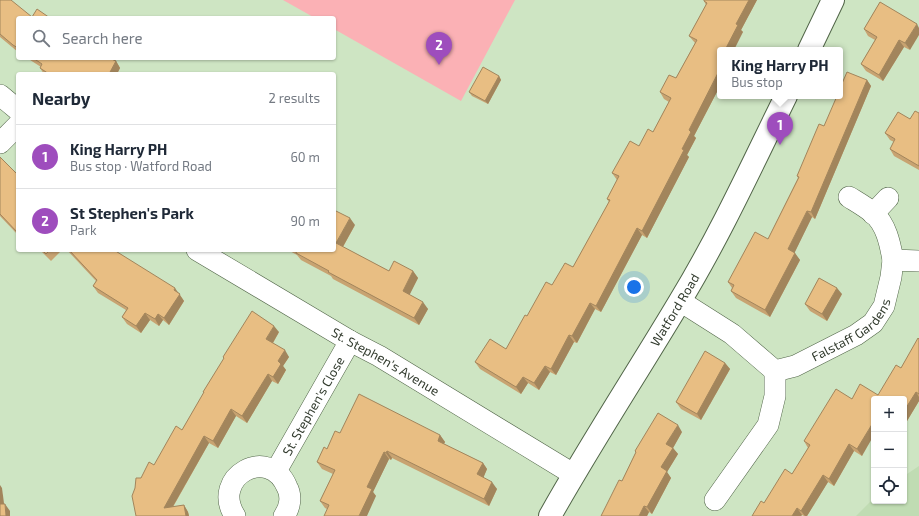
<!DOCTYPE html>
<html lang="en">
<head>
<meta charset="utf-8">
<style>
	:root { --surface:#fff; --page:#f2f2f3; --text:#1f2937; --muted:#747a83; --line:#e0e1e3; --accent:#9e4dbd }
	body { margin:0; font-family:"Exo 2",sans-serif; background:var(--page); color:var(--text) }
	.controls { position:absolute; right:12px; bottom:12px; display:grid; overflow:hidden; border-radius:4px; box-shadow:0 1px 3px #0004 }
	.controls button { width:36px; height:36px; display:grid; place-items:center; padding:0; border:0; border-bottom:1px solid var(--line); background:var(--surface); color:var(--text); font:20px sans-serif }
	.you { position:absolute; left:634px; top:287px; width:14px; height:14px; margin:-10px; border:3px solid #fff; border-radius:50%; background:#1a73e8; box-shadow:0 0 0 6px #1a73e833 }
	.badge { display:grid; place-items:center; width:26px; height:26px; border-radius:50%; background:var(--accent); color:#fff; font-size:13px; font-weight:700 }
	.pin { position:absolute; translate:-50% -33px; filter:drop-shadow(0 1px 2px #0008) }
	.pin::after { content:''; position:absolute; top:21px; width:14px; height:12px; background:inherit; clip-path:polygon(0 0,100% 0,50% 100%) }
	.popup { position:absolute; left:717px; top:47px; width:126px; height:52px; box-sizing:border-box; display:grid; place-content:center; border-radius:4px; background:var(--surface); filter:drop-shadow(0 1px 3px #0005); font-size:13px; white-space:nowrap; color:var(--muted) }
	.popup b { font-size:15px; color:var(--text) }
	.popup::after { content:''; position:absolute; left:50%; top:100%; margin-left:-8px; border:8px solid transparent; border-top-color:var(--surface) }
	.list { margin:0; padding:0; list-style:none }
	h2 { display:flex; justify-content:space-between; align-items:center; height:52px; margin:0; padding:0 16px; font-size:17px }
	h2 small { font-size:13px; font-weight:400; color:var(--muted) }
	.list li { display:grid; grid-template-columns:26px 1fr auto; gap:12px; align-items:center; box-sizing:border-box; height:64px; padding:0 16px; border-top:1px solid var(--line) }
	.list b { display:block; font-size:15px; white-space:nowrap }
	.list p { margin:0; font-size:13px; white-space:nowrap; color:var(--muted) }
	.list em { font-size:13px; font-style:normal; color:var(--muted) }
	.icon { flex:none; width:22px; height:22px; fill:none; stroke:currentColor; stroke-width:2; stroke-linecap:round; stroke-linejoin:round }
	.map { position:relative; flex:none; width:919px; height:516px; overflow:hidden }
	.search { position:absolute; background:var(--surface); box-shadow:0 1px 3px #0004; left:16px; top:16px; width:320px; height:44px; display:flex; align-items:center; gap:10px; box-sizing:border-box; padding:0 14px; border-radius:4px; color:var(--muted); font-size:15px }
	.panel { position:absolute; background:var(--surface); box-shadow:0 1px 3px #0004; left:16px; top:72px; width:320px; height:180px; border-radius:4px }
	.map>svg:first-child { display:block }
	.built { fill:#c0dcb3 }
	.green { fill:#fbb1b5 }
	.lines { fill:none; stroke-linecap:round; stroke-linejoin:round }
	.minor-casing { stroke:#516548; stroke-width:22 }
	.major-casing { stroke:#516548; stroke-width:24 }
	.minor { stroke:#fff; stroke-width:21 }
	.major { stroke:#fff; stroke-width:22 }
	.wall { fill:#c8a371 }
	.shaded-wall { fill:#a2855c }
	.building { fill:#e8be83; stroke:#a2855c }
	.labels { text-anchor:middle; stroke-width:3; stroke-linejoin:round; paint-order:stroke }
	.street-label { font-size:13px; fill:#333c2f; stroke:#cee5c3 }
</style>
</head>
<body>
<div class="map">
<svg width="919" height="516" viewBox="0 0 919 516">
	<rect width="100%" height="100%" fill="#cee5c3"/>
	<!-- built -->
	<path class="built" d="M919,466v50h-63l18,-18v3h30v-25z"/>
	<!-- green -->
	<path class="green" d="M283,0h232l-54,101 -127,-72v-11h-19z"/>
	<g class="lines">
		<!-- minor casing -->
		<g class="minor-casing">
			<g id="minor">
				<path d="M0,95l18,15"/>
				<path d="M0,143l18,-18"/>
				<path d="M849,197c8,5 17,10 24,16 13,11 17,30 20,47"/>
				<path d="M873,214l15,-16"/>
				<path id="s1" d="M197,250l153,91 29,15 194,118"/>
				<path id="s2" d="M680,301l52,33 43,37 20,-5 61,-31 17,-12 11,-17 7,-29 2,-17 26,1"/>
				<path id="s3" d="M276,471l74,-130"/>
				<path d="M715,500l53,-75 7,-29v-25"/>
				<path d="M235,516c-25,-39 34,-72 52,-29 5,9 3,21 -3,29"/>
			</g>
		</g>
		<!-- major casing -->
		<g class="major-casing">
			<g id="major">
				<path d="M809,50l24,-50"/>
				<path id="s4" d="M550,516c41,-73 87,-143 130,-215 40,-66 72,-136 106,-205"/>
			</g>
		</g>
		<!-- minor -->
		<use href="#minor" class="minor"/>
		<!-- major -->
		<use href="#major" class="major"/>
	</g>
	<!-- wall -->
	<g class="wall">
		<path d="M0,0l32,17 18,1h-32v34l-18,-15z"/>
		<path d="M704,0h53l-16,30 2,2 -23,18v36l-26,50 2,2 -9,17 2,2 -42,81 -5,-3 -41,77 -6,-3 -18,34 -3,-1 -18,33 -6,-3 -11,18 -11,-7 -7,11 -41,-25 -5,-7 31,-13 21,-33 25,-31 21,-18 36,-65 -2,-3 10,-19 -5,-7 41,-41 16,-30 -5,-3 -4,-7 16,-14 19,-35 -6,-7 17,-31 -2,-4z"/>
		<path d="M880,2l30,48 -6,-3 -21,34 -17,-10 -5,-7 14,-24 -7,-4 -4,-7z"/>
		<path d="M27,58h82l7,3 4,7 -3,6h-73l-4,-6 1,-1z"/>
		<path d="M499,76l2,4 -13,24 -16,-8 -3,-4z"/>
		<path d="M867,80l4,6 -56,133 -3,-2 -18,36 6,7 -30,57 -34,-19 -5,-7 1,-3 -4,-6 40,-43 30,-61 -1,-2 27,-50z"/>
		<path d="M919,113v57l-25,-14 -4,-7 4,-7 -4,-2 -5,-7z"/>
		<path d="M0,157l18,18v60l-18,-19z"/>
		<path d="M355,225l-12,22 46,24h24l5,7 -9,17 19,14 -9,16 -86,-46 -2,-3 -30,-16 -4,-5 -9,-5h46z"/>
		<path d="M40,250h22l-11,11z"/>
		<path d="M67,250h47l66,44v1l4,6 -15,24 -6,-5 -4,6 -9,-6 -9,13 -14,-9 -5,-7 4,-7 -28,-17 -5,-7 3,-5z"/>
		<path d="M842,294l-15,27 -17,-10 -5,-7z"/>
		<path d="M279,332l-6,11 16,14 -6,9 3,4 -8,14 -6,-3 -25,42 -11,-7 -18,32 -9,-5 -36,64 11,-2 4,7 1,4h-53l5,-38 13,-13 28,-35 22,-37 -1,-1 21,-33 -1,-2z"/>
		<path d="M919,339v62l-15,25v-27h-30l-12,57 -8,-5 -20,35 -6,-4 -21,34h-3l-2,-1 -1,1h-49l40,-42 16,-26 -4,-7 48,-42 26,-4 23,-27z"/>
		<path d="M725,363l5,6 -29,51 -20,-11 -5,-7z"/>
		<path d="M682,432l-9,16 5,6 -11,18 4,6 -19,36 -3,-2 -2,4h-46l21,-35 14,-29 -1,-1z"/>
		<path d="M340,433l100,2 5,7 -1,2 39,19 4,6 -4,9 14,11 -8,17 -97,-48 -1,2 -2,-1 -16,33 3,4 -49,13 -2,-1 -5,-7 13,-27 -11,-5 -5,-7z"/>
	</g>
	<!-- shaded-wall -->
	<g class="shaded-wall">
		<path d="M749,0h8l-16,30 2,2 -9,18h-9l11,-26z"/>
		<path d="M917,24l2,4v7l-9,15 -5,-7z"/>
		<path d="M899,40l5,7 -21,34 -4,-6z"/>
		<path d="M116,61l4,7 -3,6h-8z"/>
		<path d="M720,69v17l-26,50 2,2 -9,17 2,2 -42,81 -5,-7 40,-82 7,-19z"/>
		<path d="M499,76l2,4 -13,24 -3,-3z"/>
		<path d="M867,80l4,6 -56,133 -4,-7z"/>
		<path d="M807,211l5,6 -19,39 -5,-7z"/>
		<path d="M350,218l5,7 -14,25 -5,-7z"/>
		<path d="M637,228l5,7 -41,77 -5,-6z"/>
		<path d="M795,253l5,7 -30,57 -5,-7z"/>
		<path d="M413,271l5,7 -10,20 -5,-7z"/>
		<path d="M175,288l9,13 -15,24 -5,-7 10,-28z"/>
		<path d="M837,288l5,6 -15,27 -5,-7z"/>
		<path d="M423,302l5,7 -9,16 -5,-7z"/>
		<path d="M590,303l5,6 -18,34 -5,-7z"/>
		<path d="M145,313l5,7 -9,13 -5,-7z"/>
		<path d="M158,314l5,6 -4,6 -4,-7z"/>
		<path d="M274,326l5,6 -8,14 -5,-7z"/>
		<path d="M569,335l5,7 -18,33 -5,-6z"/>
		<path d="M285,350l4,7 -6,9 3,4 -8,14 -5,-7 5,-16z"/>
		<path d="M725,363l5,6 -29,51 -4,-6z"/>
		<path d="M545,366l5,6 -11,18 -5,-7z"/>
		<path d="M268,374l4,7 -25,42 -5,-7z"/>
		<path d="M523,377l5,6 -7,11 -5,-7z"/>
		<path d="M916,392l3,5v4l-15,25v-15z"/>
		<path d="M231,409l5,7 -18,32 -5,-7z"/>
		<path d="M874,421v14l-12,21 -5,-7z"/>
		<path d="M678,425l4,7 -9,16 5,6 -11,18 4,6 -19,36 -5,-7 14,-40 5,-23z"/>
		<path d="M440,435l5,7 -3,5 -4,-6z"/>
		<path d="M204,436l5,7 -41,72 -4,-7z"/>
		<path d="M849,444l5,7 -20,35 -5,-7z"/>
		<path d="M387,451l5,7 -1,2 -5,-7z"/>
		<path d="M384,452l5,7 -16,33 3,4 -9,20h-8l8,-29z"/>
		<path d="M483,463l4,6 -5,12 -5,-7z"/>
		<path d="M823,475l5,7 -21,34h-2l-4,-5z"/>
		<path d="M492,482l5,7 -8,17 -5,-7z"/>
		<path d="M0,485l2,3 3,23 -5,-7z"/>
		<path d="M5,504l5,7v5h-4z"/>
		<path d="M184,505l4,7 1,4h-3z"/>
		<path d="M644,506l5,6 -2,4h-8z"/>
		<path d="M797,508l5,7 -1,1h-9z"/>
	</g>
	<!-- building -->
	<g class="building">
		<path d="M0,0h11l21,17 5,-8 13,9h-32v30l-5,-3 -13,-11z"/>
		<path d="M704,0h45l-13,24 2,1 -13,25h-5v9l-2,4 2,1v5l-31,61 2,2 -9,17 2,1 -42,81 -5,-3 -41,78 -6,-3 -18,33 -3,-1 -18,34 -6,-3 -11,17 -11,-6 -7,10 -41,-25 15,-23 16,10 19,-34 2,1 19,-34 6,3 13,-22 8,4 37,-67 -3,-1 12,-23 -7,-3 18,-32 9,5 9,-17 5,3 18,-34 -11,-6 9,-17 7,3 21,-38 -8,-4 18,-33 -3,-2z"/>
		<path d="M880,2l37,22 -12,19 -6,-3 -20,35 -18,-11 16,-27 -13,-8z"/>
		<path d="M33,58h76l7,3 -7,13h-60l-9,-6 2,-4z"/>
		<path d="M483,67l16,9 -14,25 -16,-9z"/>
		<path d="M847,72l20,8 -56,132 -4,-1 -19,38 7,4 -30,57 -34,-19 3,-6 -6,-3 27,-50 13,7 31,-62 -2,-1 22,-52 5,2 13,-30h3v-8z"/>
		<path d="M915,111l4,2v53l-29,-17 5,-10 -10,-6 13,-21 12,7z"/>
		<path d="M0,157l18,18v58l-18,-19z"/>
		<path d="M334,210l16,8 -14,25 53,28 5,-10 19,10 -10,20 20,11 -9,16 -86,-46 1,-1 -33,-18 1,-3h-1h38z"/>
		<path d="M42,250h8l-4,4z"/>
		<path d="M69,250h45l61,38 -1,2 6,4 -16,24 -6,-4 -3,5 -10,-6 -9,13 -14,-9 6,-9 -35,-22 4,-6z"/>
		<path d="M819,278l18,10 -15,26 -17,-10z"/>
		<path d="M252,311l22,15 -8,13 19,11 -7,11 3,3 -8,13 -5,-3 -26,42 -11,-7 -18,32 -9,-5 -40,72 20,-3 2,11h-50l-4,-20 3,-8 1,-10h5l8,-16 5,3 22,-39 6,4 22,-38h-1l21,-34 -1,-1z"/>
		<path d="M918,338l1,1v55l-3,-2 -12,19v-12h-30v22l-17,28 -8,-5 -20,35 -6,-4 -22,36 -4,-3 -5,8h-40l9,-15 3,2 21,-34 7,5 18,-29 -6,-4 32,-52 16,10 8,-15 18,11 18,-30 5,3z"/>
		<path d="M705,351l20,12 -28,51 -21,-12z"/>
		<path d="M359,394l81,41 -2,6 45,22 -6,11 15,8 -8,17 -97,-48 -1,2 -2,-1 -17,35 5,2 -13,27h-35l5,-11 -9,-4 15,-31 -18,-8 7,-15 3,2 8,-18 5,2z"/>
		<path d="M658,413l20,12 -12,19 7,4 -12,19 6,4 -20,36 -3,-1 -5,10h-38l18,-36 3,1 14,-29 -1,-1z"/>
		<path d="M0,504h5l1,12h-6z"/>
	</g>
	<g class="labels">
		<!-- street labels -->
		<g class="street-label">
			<text dy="5" stroke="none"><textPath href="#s4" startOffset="241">Watford Road</textPath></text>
			<text dy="5" stroke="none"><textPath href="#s2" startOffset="207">Falstaff Gardens</textPath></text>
			<text dy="5" stroke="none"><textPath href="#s1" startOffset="219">St. Stephen's Avenue</textPath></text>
			<text dy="5" stroke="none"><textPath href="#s3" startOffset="75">St. Stephen's Close</textPath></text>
		</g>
	</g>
</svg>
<div class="controls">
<button>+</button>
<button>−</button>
<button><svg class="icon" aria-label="locate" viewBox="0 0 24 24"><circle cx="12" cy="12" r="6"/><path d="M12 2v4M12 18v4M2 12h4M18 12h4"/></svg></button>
</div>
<div class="you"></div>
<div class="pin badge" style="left:780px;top:145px">1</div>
<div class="popup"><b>King Harry PH</b>Bus stop</div>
<div class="pin badge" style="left:439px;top:65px">2</div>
<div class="search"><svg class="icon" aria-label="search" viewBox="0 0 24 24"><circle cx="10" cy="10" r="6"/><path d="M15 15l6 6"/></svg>Search here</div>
<section class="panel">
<h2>Nearby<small>2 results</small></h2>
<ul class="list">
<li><span class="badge">1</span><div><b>King Harry PH</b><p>Bus stop · Watford Road</p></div><em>60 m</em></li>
<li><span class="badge">2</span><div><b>St Stephen's Park</b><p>Park</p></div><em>90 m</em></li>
</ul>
</section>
</div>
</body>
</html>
